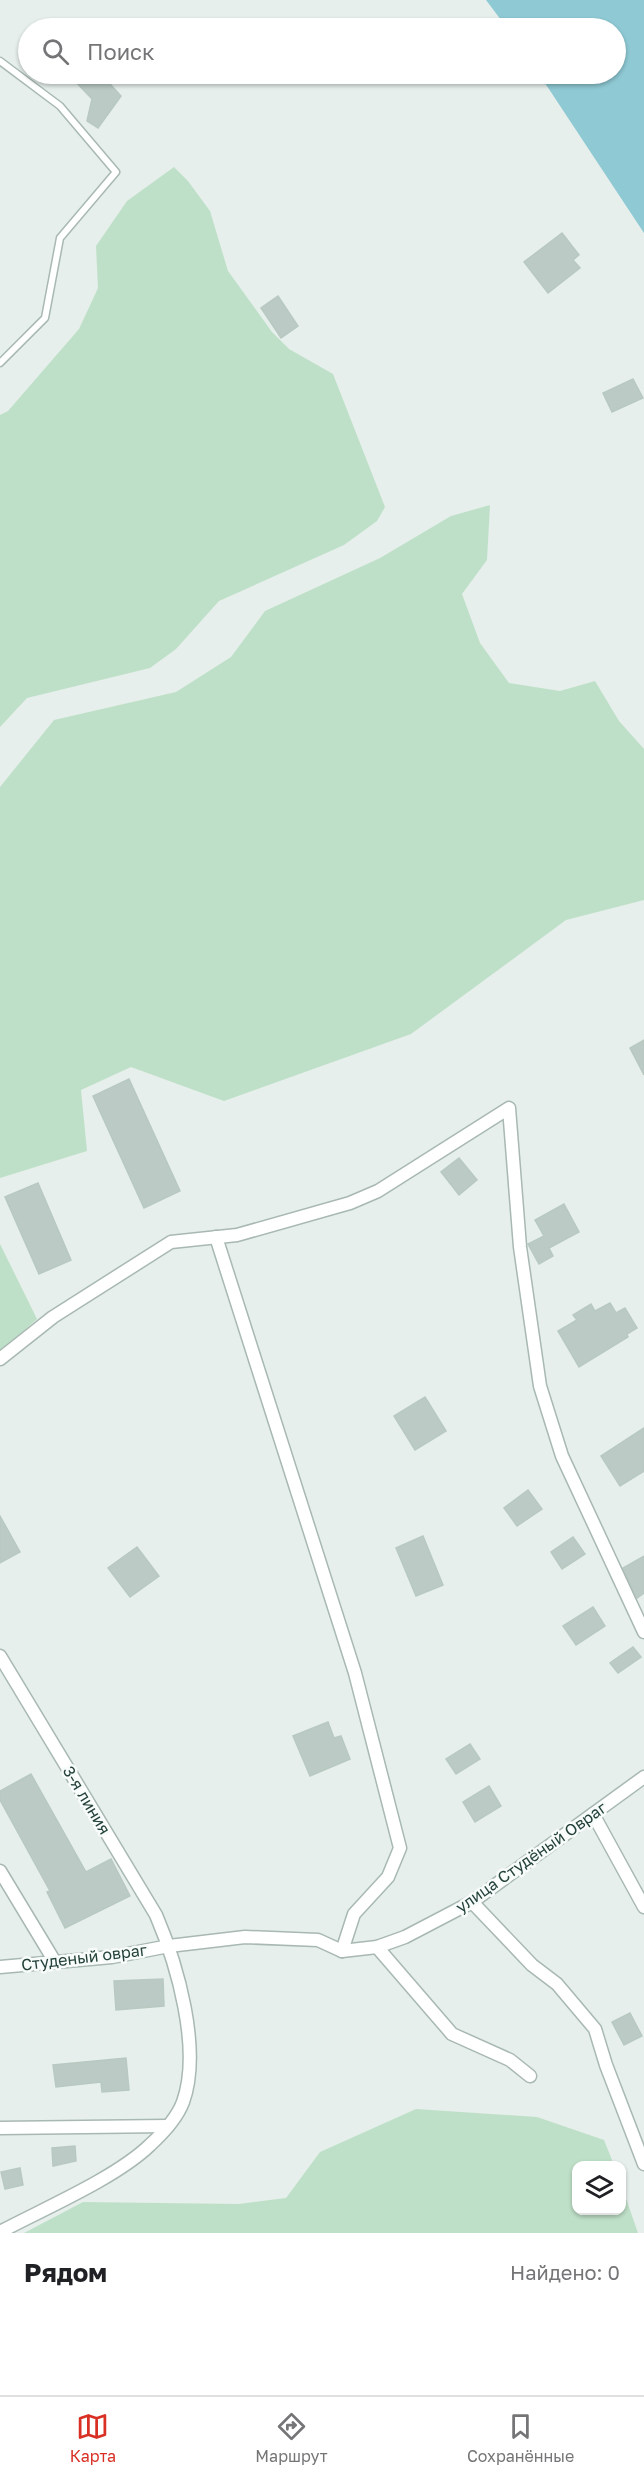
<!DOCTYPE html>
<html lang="ru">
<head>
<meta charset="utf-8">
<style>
	:root { --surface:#fff; --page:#f2f2f2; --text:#202124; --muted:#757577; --line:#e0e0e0; --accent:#d93025 }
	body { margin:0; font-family:"Golos Text",sans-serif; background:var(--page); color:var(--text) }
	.controls { position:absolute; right:18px; bottom:18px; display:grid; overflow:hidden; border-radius:12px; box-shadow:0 2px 4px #0004 }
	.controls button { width:54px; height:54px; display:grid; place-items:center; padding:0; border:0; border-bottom:2px solid var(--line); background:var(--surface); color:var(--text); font:30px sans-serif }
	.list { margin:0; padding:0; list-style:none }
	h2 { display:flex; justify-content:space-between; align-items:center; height:78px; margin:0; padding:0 24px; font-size:26px }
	h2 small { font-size:20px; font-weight:400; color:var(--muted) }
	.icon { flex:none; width:33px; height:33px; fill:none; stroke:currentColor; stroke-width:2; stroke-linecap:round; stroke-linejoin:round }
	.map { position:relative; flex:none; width:644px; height:2233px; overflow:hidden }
	.search { position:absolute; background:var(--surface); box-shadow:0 2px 4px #0004; left:18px; right:18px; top:18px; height:66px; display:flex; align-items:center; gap:15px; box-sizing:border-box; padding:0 21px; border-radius:33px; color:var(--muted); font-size:22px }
	.sheet { height:162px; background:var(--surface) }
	nav { display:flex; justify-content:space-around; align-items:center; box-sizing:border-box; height:84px; border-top:2px solid var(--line); background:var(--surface); font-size:16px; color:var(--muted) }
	nav a { display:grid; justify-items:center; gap:3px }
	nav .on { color:var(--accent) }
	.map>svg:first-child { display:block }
	.green { fill:#bfe0c8 }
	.water { fill:#8ec9d4 }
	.building { fill:#bbcac4; stroke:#b8c9c2; stroke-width:1.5 }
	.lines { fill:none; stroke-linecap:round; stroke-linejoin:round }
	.lane-casing { stroke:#a8b8b2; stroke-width:9 }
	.street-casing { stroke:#a8b8b2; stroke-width:15 }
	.lane { stroke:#fff; stroke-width:6 }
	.street { stroke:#fff; stroke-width:12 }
	.labels { text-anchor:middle; stroke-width:5; stroke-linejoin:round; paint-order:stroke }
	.street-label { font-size:16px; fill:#24423a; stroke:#f7fbf9 }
</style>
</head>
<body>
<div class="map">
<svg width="644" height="2233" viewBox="0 0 644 2233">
	<rect width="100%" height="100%" fill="#e6efeb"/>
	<!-- green -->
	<g class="green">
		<path d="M174,167l14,14 22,30 18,60 44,61 17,17 44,25 52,133 -8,14 -33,24 -125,56 -43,48 -26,19 -123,30 -27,29v-312l8,-4 71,-82 19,-41 -2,-42 31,-45z"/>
		<path d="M490,505l-3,55 -25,34 18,49 29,40 51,8 35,-10 24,40 25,28v151l-78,20 -155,114 -187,67 -93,-34 -50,23 6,61 -87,27v-391l54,-67 122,-28 55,-35 34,-46 115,-53 71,-42z"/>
		<path d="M0,1244l37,75 -37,33z"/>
		<path d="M416,2109l121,8 67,23 10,25 -38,1v44h46v-23l16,46h-614l59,-31 156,2 47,-6 34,-46z"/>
	</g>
	<!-- water -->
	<path class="water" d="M486,0h158v233l-105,-159h77v-46h-109z"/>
	<!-- building -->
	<g class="building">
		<path d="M86,74h15l20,22 -23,32 -11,-7 5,-22 -16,-17z"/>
		<path d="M562,233l17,22 -6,5 7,8 -32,25 -24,-31z"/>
		<path d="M278,296l20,30 -17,12 -20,-30z"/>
		<path d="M633,379l10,19 -31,14 -9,-19z"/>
		<path d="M644,1040v35l-14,-27z"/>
		<path d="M129,1079l51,112 -36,17 -51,-112z"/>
		<path d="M459,1158l18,22 -18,15 -18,-23z"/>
		<path d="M38,1183l33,77 -32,14 -34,-77z"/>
		<path d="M564,1204l15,28 -30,16 4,8 -14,8 -11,-20 16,-8 -9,-16z"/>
		<path d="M610,1303l6,10 9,-5 12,20 -10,6 1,3 -49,30 -21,-36 19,-11 -4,-5 18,-11 4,7z"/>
		<path d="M425,1397l21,34 -31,19 -21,-34z"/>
		<path d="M644,1428v43l-24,15 -19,-30z"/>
		<path d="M528,1490l14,19 -25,17 -13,-18z"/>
		<path d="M0,1516l20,36 -20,11z"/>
		<path d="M423,1536l20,49 -27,11 -20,-48z"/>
		<path d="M573,1537l12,17 -23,15 -11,-17z"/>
		<path d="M137,1547l22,29 -29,21 -22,-29z"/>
		<path d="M644,1556v37l-7,5 -14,-30z"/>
		<path d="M593,1607l12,19 -29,19 -13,-19z"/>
		<path d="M633,1647l8,10 -23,16 -8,-10z"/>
		<path d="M328,1722l6,16 7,-2 9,23 -40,17 -17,-40z"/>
		<path d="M470,1744l10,15 -24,15 -10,-15z"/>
		<path d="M31,1774l55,98 25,-13 19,37 -65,32 -18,-36 3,-1 -50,-91v-9z"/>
		<path d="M489,1786l12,20 -26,16 -12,-20z"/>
		<path d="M163,1979l1,27 -48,4 -2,-29z"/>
		<path d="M630,2013l12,23 -18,9 -12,-23z"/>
		<path d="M126,2058l3,32 -27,2 -1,-10 -45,5 -3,-22z"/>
		<path d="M75,2146l1,15 -23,5 -1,-18z"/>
		<path d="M20,2168l3,17 -18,4 -4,-17z"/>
	</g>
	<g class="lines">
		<!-- lane casing -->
		<g class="lane-casing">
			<path id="lane" d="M0,61l60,45 56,66 -56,66 -15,80 -45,45"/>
		</g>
		<!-- street casing -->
		<g class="street-casing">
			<g id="street">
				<path d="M216,1237l139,436 45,175 -12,29 -34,37 -12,37"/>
				<path d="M0,1359l53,-42 118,-75 66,-7 113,-32 28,-12 131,-83 11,139 20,139 22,70 82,176"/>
				<path d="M0,1656l156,259c21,49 46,134 27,187 -6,16 -21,32 -33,43 -34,33 -107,64 -150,87"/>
				<path d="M593,1814l51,93"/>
				<path d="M0,1871l55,91"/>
				<path d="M472,1902l60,63 25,19 38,45 11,36 38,99"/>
				<path d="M377,1947l75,87 58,26 20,16"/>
				<path d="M0,1967l112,-10 57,-11 76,-9 73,3 24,11 35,-4 28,-10 67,-35 172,-125"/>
				<path d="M0,2128l168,-2"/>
			</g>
		</g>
		<!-- lane -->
		<use href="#lane" class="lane"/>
		<!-- street -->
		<use href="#street" class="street"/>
	</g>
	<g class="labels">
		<!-- street labels -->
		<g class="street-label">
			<text transform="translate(87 1800) rotate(59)" y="6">3-я линия</text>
			<text transform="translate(531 1857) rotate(-35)" y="6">улица Студёный Овраг</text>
			<text transform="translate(84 1957) rotate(-7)" y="6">Студеный овраг</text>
		</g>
	</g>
</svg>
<div class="controls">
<button><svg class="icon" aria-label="layers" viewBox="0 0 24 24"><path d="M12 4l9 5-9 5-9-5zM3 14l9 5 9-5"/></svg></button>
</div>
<div class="search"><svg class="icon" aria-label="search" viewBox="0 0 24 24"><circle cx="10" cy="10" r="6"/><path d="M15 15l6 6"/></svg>Поиск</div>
</div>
<section class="sheet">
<h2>Рядом<small>Найдено: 0</small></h2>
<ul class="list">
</ul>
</section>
<nav>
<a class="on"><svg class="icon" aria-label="map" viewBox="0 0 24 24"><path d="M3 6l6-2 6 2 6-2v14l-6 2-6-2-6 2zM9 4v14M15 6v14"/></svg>Карта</a>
<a><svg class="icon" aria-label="directions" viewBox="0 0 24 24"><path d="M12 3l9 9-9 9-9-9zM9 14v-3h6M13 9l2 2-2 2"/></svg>Маршрут</a>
<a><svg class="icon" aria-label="saved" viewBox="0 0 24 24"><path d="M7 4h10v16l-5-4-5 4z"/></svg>Сохранённые</a>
</nav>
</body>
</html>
